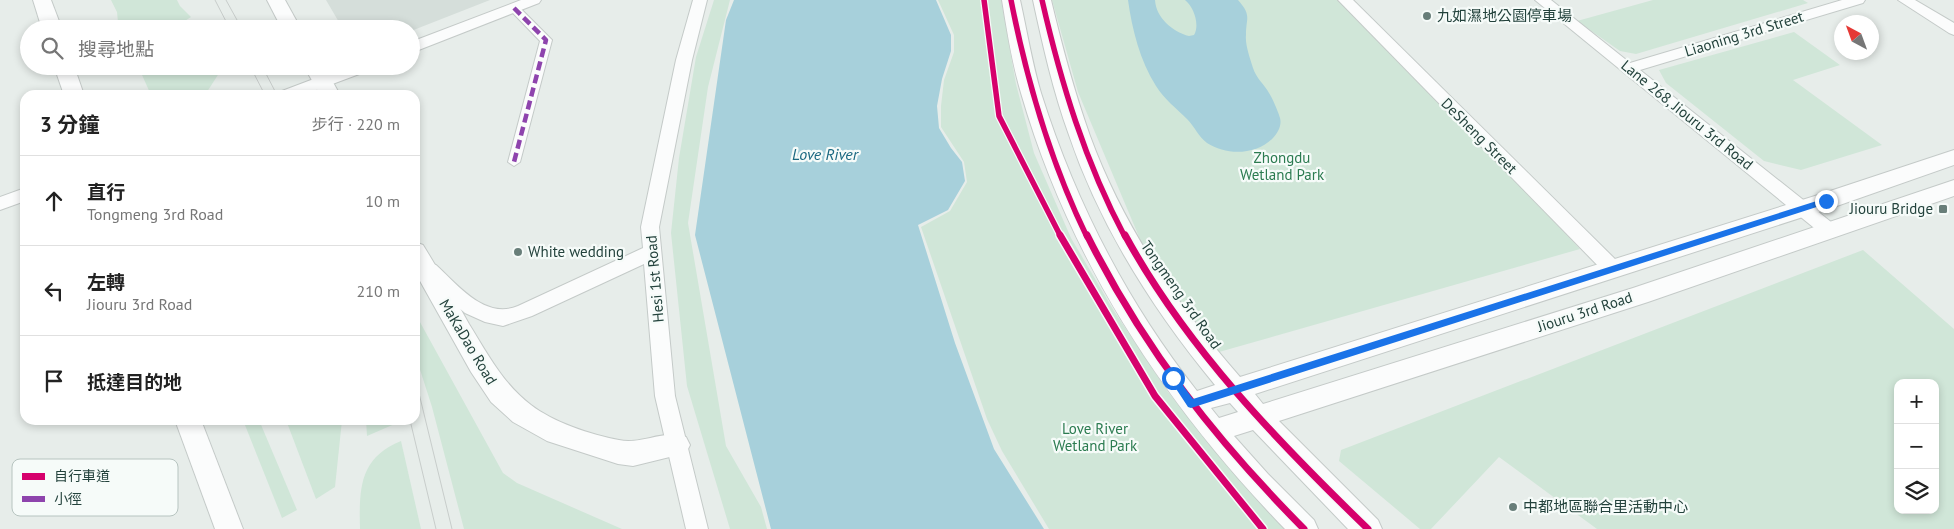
<!DOCTYPE html>
<html lang="zh-TW">
<head>
<meta charset="utf-8">
<style>
	:root { --surface:#fff; --page:#f2f2f2; --text:#222; --muted:#767676; --line:#e0e0e0 }
	body { margin:0; font-family:"PT Sans","Noto Sans TC",sans-serif; background:var(--page); color:var(--text) }
	.controls { position:absolute; right:15px; bottom:15px; display:grid; overflow:hidden; border-radius:10px; box-shadow:0 2px 8px #0003 }
	.controls button { width:45px; height:45px; display:grid; place-items:center; padding:0; border:0; border-bottom:1px solid var(--line); background:var(--surface); color:var(--text); font:25px sans-serif }
	.compass { position:absolute; left:1834px; top:15px; width:45px; height:45px; border-radius:50%; background:var(--surface); box-shadow:0 2px 8px #0003; rotate:319deg }
	.stop { position:absolute; width:15px; height:15px; margin:-11px; border:4px solid #1a73e8; border-radius:50%; background:#fff }
	.stop.end { background:#1a73e8; border-color:#fff; box-shadow:0 1px 5px #0008 }
	.list { margin:0; padding:0; list-style:none }
	h2 { display:flex; justify-content:space-between; align-items:center; height:65px; margin:0; padding:0 20px; font-size:21px }
	h2 small { font-size:16px; font-weight:400; color:var(--muted) }
	.list li { display:grid; grid-template-columns:32px 1fr auto; gap:15px; align-items:center; box-sizing:border-box; height:90px; padding:0 20px; border-top:1px solid var(--line) }
	.list b { display:block; font-size:19px; white-space:nowrap }
	.list p { margin:0; font-size:16px; white-space:nowrap; color:var(--muted) }
	.list em { font-size:16px; font-style:normal; color:var(--muted) }
	.icon { flex:none; width:28px; height:28px; fill:none; stroke:currentColor; stroke-width:2; stroke-linecap:round; stroke-linejoin:round }
	.map { position:relative; flex:none; width:1954px; height:529px; overflow:hidden }
	.search { position:absolute; background:var(--surface); box-shadow:0 2px 8px #0003; left:20px; top:20px; width:400px; height:55px; display:flex; align-items:center; gap:12px; box-sizing:border-box; padding:0 18px; border-radius:28px; color:var(--muted); font-size:19px }
	.panel { position:absolute; background:var(--surface); box-shadow:0 2px 8px #0003; left:20px; top:90px; width:400px; height:335px; border-radius:15px }
	.map>svg:first-child { display:block }
	.built { fill:#d5deda }
	.green { fill:#d0e6d8; fill-rule:evenodd }
	.water { fill:#a7d0db }
	.lines { fill:none; stroke-linecap:round; stroke-linejoin:round }
	.pedestrian-casing { stroke:#c4cac8; stroke-width:2 }
	.minor-casing { stroke:#c4cac8; stroke-width:2 }
	.tertiary-casing { stroke:#c4cac8; stroke-width:2 }
	.pedestrian { fill:#fbfcfc; fill-rule:evenodd }
	.minor { fill:#fbfcfc; fill-rule:evenodd }
	.tertiary { fill:#fbfcfc; fill-rule:evenodd }
	.tram { stroke:#c8cdcb; stroke-width:1 }
	.quiet { stroke:#8e44ad; stroke-width:4.5; stroke-dasharray:9 4.5; stroke-linecap:butt }
	.cycleway-far1-casing { stroke:#f6fbf9; stroke-width:8 }
	.cycleway-casing { stroke:#f6fbf9; stroke-width:10 }
	.cycleway-far1 { stroke:#d6006c; stroke-width:5.5 }
	.cycleway { stroke:#d6006c; stroke-width:7 }
	.route { fill:#1a73e8 }
	.poi-dot { fill:#687e79; stroke:#f6fbf9; stroke-width:2 }
	.labels { text-anchor:middle; stroke-width:4.5; stroke-linejoin:round; paint-order:stroke }
	.poi-label { font-size:15px; fill:#23423c; stroke:#f6fbf9; text-anchor:start }
	.street-label { font-size:15px; fill:#23423c; stroke:#f6fbf9 }
	.park-label { font-size:15px; fill:#2b7b50; stroke:#f6fbf9 }
	.water-label { font-size:16px; font-style:italic; fill:#1a6881; stroke:#f6fbf9 }
	.key { fill:#f6fbf9; stroke:#b7c4c0; stroke-width:1 }
	.key-label { font-size:14px; fill:#23423c }
</style>
</head>
<body>
<div class="map">
<svg width="1954" height="529" viewBox="0 0 1954 529">
	<rect width="100%" height="100%" fill="#e7edea"/>
	<!-- built -->
	<path class="built" d="M326,0h164l-79,31v-2h-68z"/>
	<!-- green -->
	<g class="green">
		<path d="M111,0h66l3,6 11,11 -19,12h-44l-10,-7 -1,-10z"/>
		<path d="M714,0h16l-22,87 -20,136 38,223 35,61 6,22h-37l-43,-143 -16,-153 8,-75 17,-101z"/>
		<path d="M938,0h63l15,84 18,69 37,85 43,73 54,81 68,83 54,54h-241l-47,-78 -15,-32 -66,-192 29,-16 17,-29 -3,-20 -23,-35v-21l3,-26 10,-28v-17z"/>
		<path d="M1052,0h292l236,249 -361,103 -42,-56 -35,-52 -64,-152z"/>
		<path d="M1653,0h150l5,3 -172,51 -16,-3 -43,-30z"/>
		<path d="M1794,32l46,33 -47,15 89,65 -81,25 -37,-9 -98,-78 -7,-13z"/>
		<path d="M138,66h84l1,1 -18,28h-54z"/>
		<path d="M1863,250l91,79v200h-357l-98,-72 -68,72h-11l-81,-68 2,-11zM1898,383h37v127h-37z"/>
		<path d="M415,313l88,160 14,10 105,46h-158l-32,-122 -17,-53z"/>
		<path d="M243,420h16l38,90 -15,8z"/>
		<path d="M286,420h56l-7,67 -19,12z"/>
		<path d="M366,420h30l1,3 -30,13z"/>
		<path d="M401,441l20,88h-61c-1,-40 -1,-71 41,-88z"/>
	</g>
	<!-- water -->
	<g class="water">
		<path d="M734,0h202l15,35v16l-9,28 -5,27 2,22 12,20 11,14 3,19 -17,29 -30,15 37,118 39,106 50,80h-273l-76,-294 31,-215z"/>
		<path d="M1128,0h27c1,18 18,32 34,36l5,-1c6,-10 0,-28 -9,-35h53c14,16 8,17 8,35 -1,10 4,23 7,33 3,10 11,16 16,25 3,4 10,21 11,25 2,7 -2,15 -7,20 -17,17 -46,18 -66,5 -9,-7 -12,-16 -20,-24 -10,-10 -23,-20 -31,-33 -16,-25 -24,-57 -28,-86z"/>
	</g>
	<g class="lines">
		<!-- pedestrian casing -->
		<g class="pedestrian-casing">
			<path id="pedestrian" d="M514,5l4,1 34,34 -32,122 -6,4 -6,-4 32,-121 -30,-31 -1,-2z"/>
		</g>
		<!-- minor casing -->
		<g class="minor-casing">
			<g id="minor">
				<path d="M521,0h20l-2,3 -128,50v-11z"/>
				<path d="M693,0h14l-15,60 -33,167 16,169 33,133h-22l-31,-133 -11,-132 -112,52 -29,10 -18,-4 -20,-9 -27,-23 -18,-20 2,-5 7,-2 7,2c22,20 49,55 82,41l125,-58 -2,-21 35,-167z"/>
				<path d="M1338,0h15l268,265 2,5 -2,5 -7,2 -7,-2z"/>
				<path d="M1535,0h16l79,63 212,-63h23l-2,3 -223,67 196,156 3,5 -3,5 -6,2 -6,-2z"/>
				<path d="M1898,0h17l39,23v12l-5,-2z"/>
				<path d="M348,66h24l-2,4 -67,25h-23l2,-4z"/>
				<path d="M25,188v13l-25,9v-13z"/>
			</g>
		</g>
		<!-- tertiary casing -->
		<g class="tertiary-casing">
			<g id="tertiary">
				<path d="M33,0h18l11,29h-20z"/>
				<path d="M267,0h18l16,29h-19z"/>
				<path d="M1002,0h18c7,31 12,63 21,93 34,108 86,209 156,298l18,-6c-61,-74 -115,-158 -146,-250 -16,-44 -26,-89 -36,-135h18c11,46 23,91 39,136 33,90 87,169 150,241l578,-182 136,-45v15l-120,42 -579,187 8,10 370,-116 321,-108v16l-306,106 -369,119 99,99 4,9h-34l-95,-99 -19,6 34,38 46,46 4,9h-33c-121,-125 -215,-267 -264,-436 -9,-30 -14,-62 -19,-93zM1230,403l8,9 -19,6 -8,-10z"/>
				<path d="M54,66h20l10,29h-20z"/>
				<path d="M304,66h20l16,29h-20z"/>
				<path d="M415,242l8,3c16,26 31,52 46,79 18,29 34,60 62,81 22,17 60,30 88,35 22,5 45,-11 67,-3l4,8 -4,8 -53,13 -15,-2 -71,-23 -34,-19 -22,-20 -20,-30 -56,-100z"/>
				<path d="M175,420h26l42,109h-28z"/>
			</g>
		</g>
		<!-- pedestrian -->
		<use href="#pedestrian" class="pedestrian"/>
		<!-- minor -->
		<use href="#minor" class="minor"/>
		<!-- tertiary -->
		<use href="#tertiary" class="tertiary"/>
		<!-- tram -->
		<g class="tram">
			<path d="M215,0l15,29"/>
			<path d="M226,0l16,29"/>
			<path d="M250,66l15,29"/>
			<path d="M262,66l15,29"/>
			<path d="M415,377l37,152"/>
			<path d="M410,420l26,109"/>
		</g>
		<!-- quiet -->
		<path class="quiet" d="M514,8l32,32 -32,122"/>
		<!-- cycleway-far1 casing -->
		<g class="cycleway-far1-casing">
			<g id="cycleway-far1">
				<path d="M984,0l15,116 62,121"/>
				<path d="M1011,0c16,82 39,161 76,237"/>
				<path d="M1042,0c19,83 43,162 83,237"/>
			</g>
		</g>
		<!-- cycleway casing -->
		<g class="cycleway-casing">
			<g id="cycleway">
				<path d="M1060,235l95,161 108,133"/>
				<path d="M1087,235c57,114 128,204 217,294"/>
				<path d="M1125,235c61,112 152,206 243,294"/>
			</g>
		</g>
		<!-- cycleway-far1 -->
		<use href="#cycleway-far1" class="cycleway-far1"/>
		<!-- cycleway -->
		<use href="#cycleway" class="cycleway"/>
	</g>
	<!-- route -->
	<path class="route" d="M1823,199h6l1,2 -1,2 -638,205 -3,-1 -19,-29 1,-2h6l17,23z"/>
	<!-- markers -->
	<g class="poi-dot">
		<circle cx="1427" cy="16" r="5"/>
		<rect x="1938" y="204" width="10" height="10" rx="2.5"/>
		<circle cx="518" cy="252" r="5"/>
		<circle cx="1513" cy="507" r="5"/>
	</g>
	<g class="labels">
		<!-- poi labels -->
		<g class="poi-label">
			<text x="1437" y="21">九如濕地公園停車場</text>
			<text x="1933" y="214" text-anchor="end">Jiouru Bridge</text>
			<text x="528" y="257">White wedding</text>
			<text x="1523" y="512">中都地區聯合里活動中心</text>
		</g>
		<!-- street labels -->
		<g class="street-label">
			<text transform="translate(1744 34) rotate(-17)" y="5">Liaoning 3rd Street</text>
			<text transform="translate(1687 115) rotate(39)" y="5">Lane 268, Jiouru 3rd Road</text>
			<text transform="translate(1479 136) rotate(45)" y="5">DeSheng Street</text>
			<text transform="translate(655 279) rotate(-95)" y="5">Hesi 1st Road</text>
			<text transform="translate(1181 295) rotate(55)" y="5">Tongmeng 3rd Road</text>
			<text transform="translate(1585 312) rotate(-18)" y="5">Jiouru 3rd Road</text>
			<text transform="translate(468 342) rotate(59)" y="5">MaKaDao Road</text>
		</g>
		<!-- park labels -->
		<g class="park-label">
			<text x="1282" y="163">Zhongdu<tspan x="1282" dy="17">Wetland Park</tspan></text>
			<text x="1095" y="434">Love River<tspan x="1095" dy="17">Wetland Park</tspan></text>
		</g>
		<!-- water labels -->
		<g class="water-label">
			<text x="825" y="160">Love River</text>
		</g>
	</g>
	<!-- legend -->
	<rect x="12" y="459" width="166" height="57" rx="8" class="key"/>
	<rect x="22" y="473" width="23" height="7" fill="#d6006c"/>
	<rect x="22" y="496" width="23" height="6" fill="#8e44ad"/>
	<g class="key-label">
		<text x="54" y="481">自行車道</text>
		<text x="54" y="504">小徑</text>
	</g>
</svg>
<div class="controls">
<button>+</button>
<button>−</button>
<button><svg class="icon" aria-label="layers" viewBox="0 0 24 24"><path d="M12 4l9 5-9 5-9-5zM3 14l9 5 9-5"/></svg></button>
</div>
<svg class="compass" viewBox="-18 -18 36 36"><path d="M0-13l5 13h-10z" fill="#e53935"/><path d="M0 13l5-13h-10z" fill="#767676"/></svg>
<div class="stop" style="left:1173px;top:378px"></div>
<div class="stop end" style="left:1826px;top:201px"></div>
<div class="search"><svg class="icon" aria-label="search" viewBox="0 0 24 24"><circle cx="10" cy="10" r="6"/><path d="M15 15l6 6"/></svg>搜尋地點</div>
<section class="panel">
<h2>3 分鐘<small>步行 · 220 m</small></h2>
<ul class="list">
<li><svg class="icon" aria-label="ahead" viewBox="0 0 24 24"><path d="M12 20V5M6 11l6-6 6 6"/></svg><div><b>直行</b><p>Tongmeng 3rd Road</p></div><em>10 m</em></li>
<li><svg class="icon" aria-label="left" viewBox="0 0 24 24"><path d="M17 20v-9H6M10 6l-5 5 5 5"/></svg><div><b>左轉</b><p>Jiouru 3rd Road</p></div><em>210 m</em></li>
<li><svg class="icon" aria-label="arrive" viewBox="0 0 24 24"><path d="M6 21V4h12l-3 4 3 4H6"/></svg><div><b>抵達目的地</b></div></li>
</ul>
</section>
</div>
</body>
</html>
